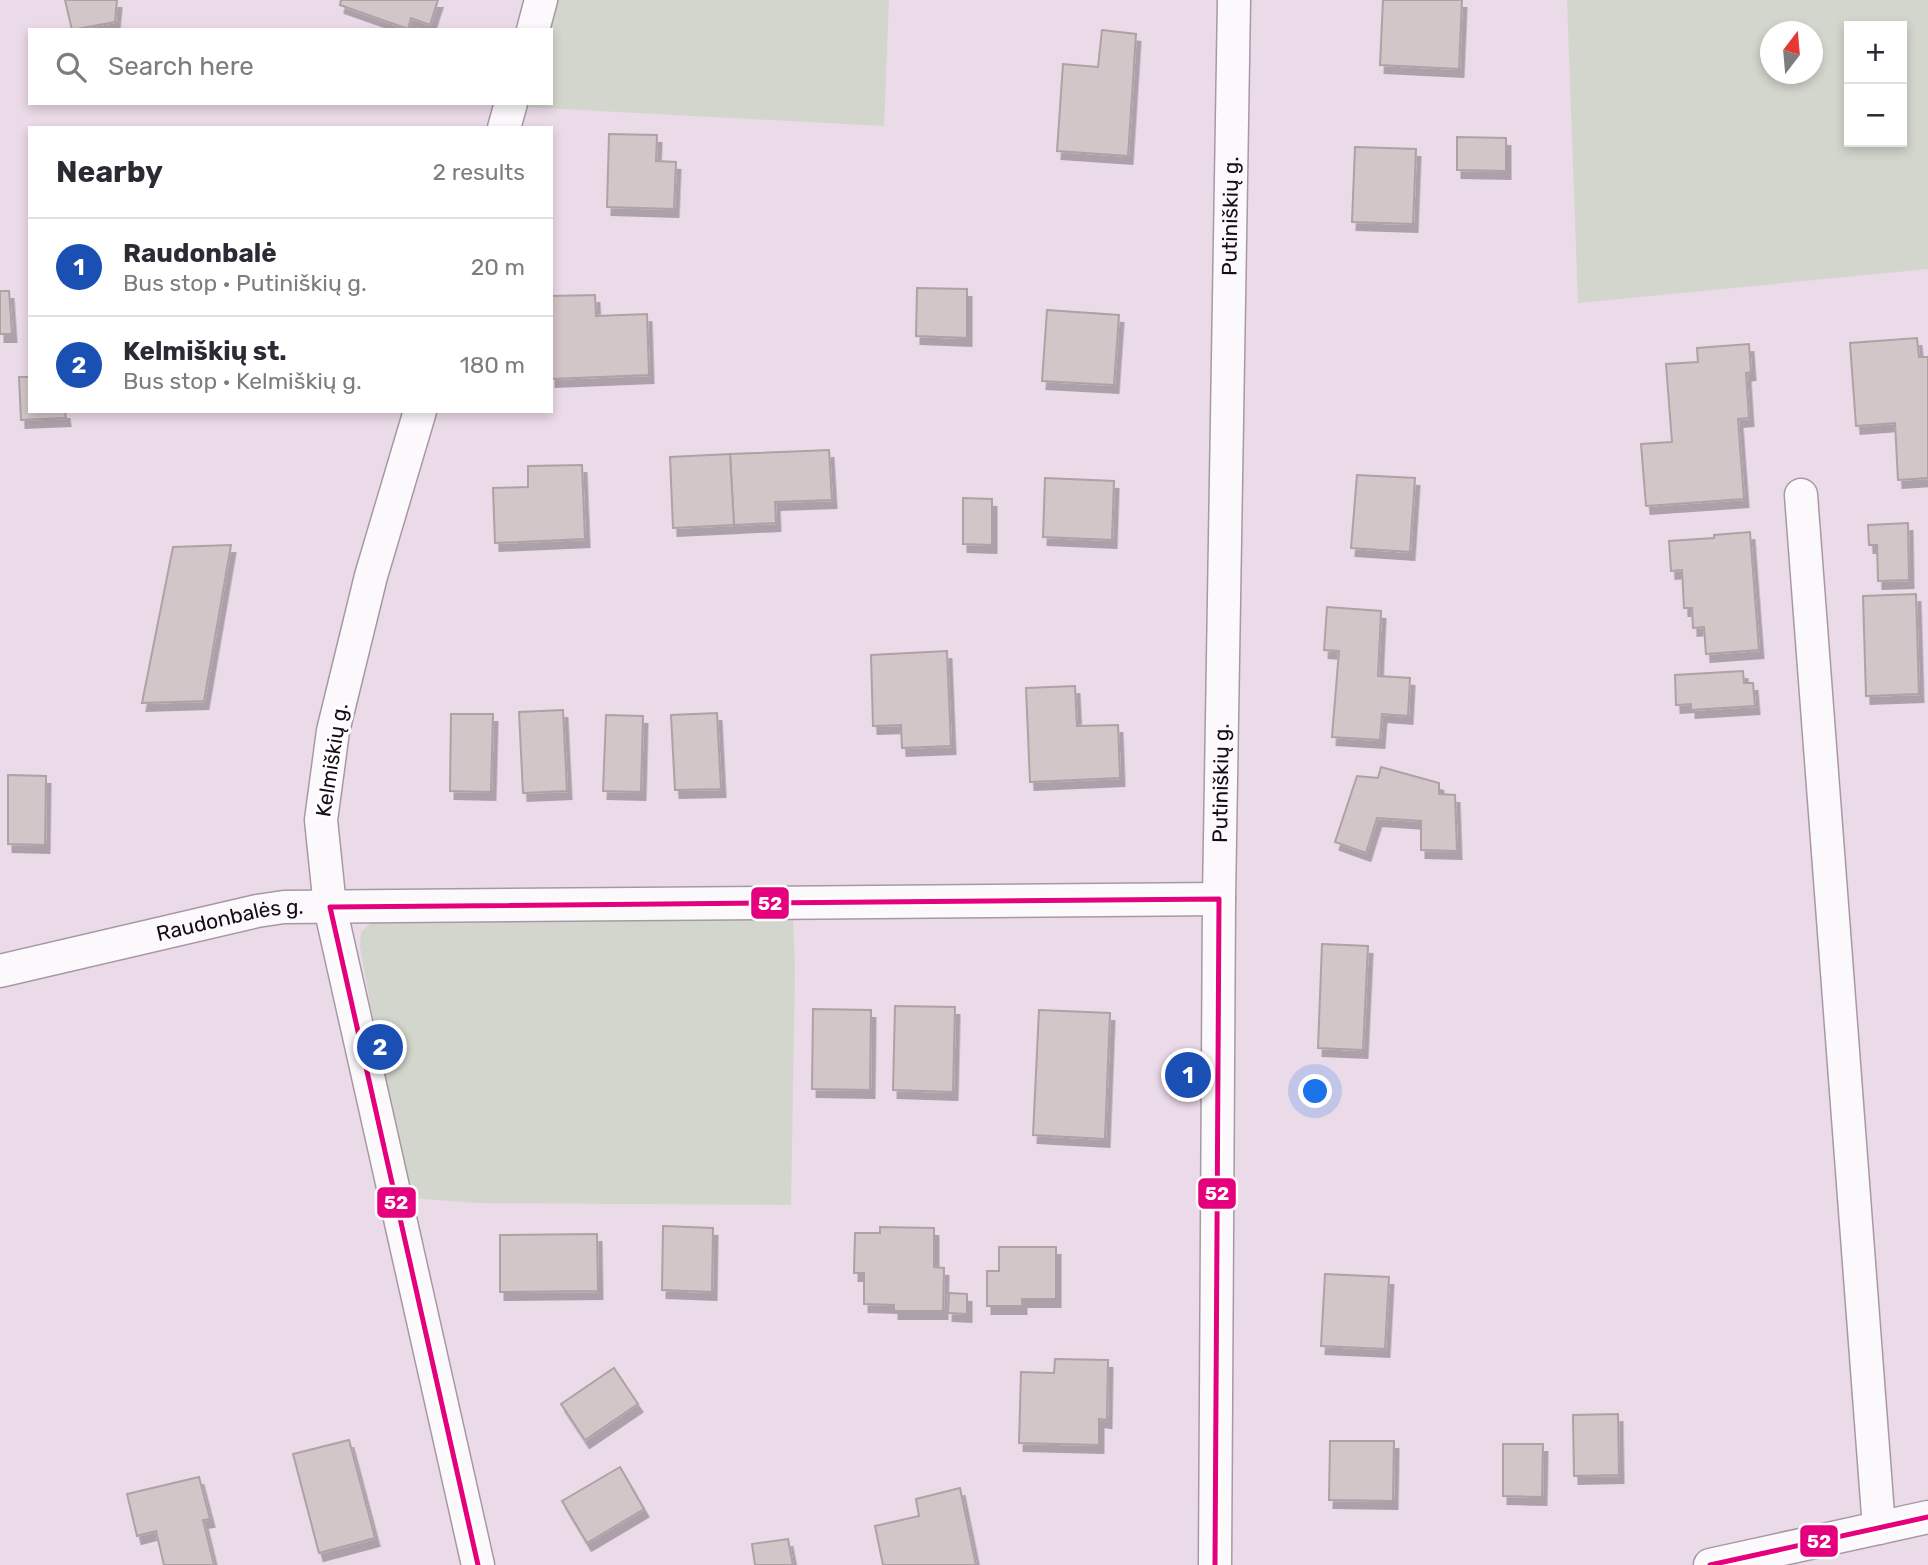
<!DOCTYPE html>
<html lang="en">
<head>
<meta charset="utf-8">
<style>
	:root { --surface:#fff; --page:#f2f2f3; --text:#2b2b33; --muted:#7c7c81; --line:#e1e1e2; --accent:#2563eb }
	body { margin:0; font-family:Rubik,sans-serif; background:var(--page); color:var(--text) }
	.controls { position:absolute; right:21px; top:21px; display:grid; overflow:hidden; border-radius:0px; box-shadow:0 4px 10px #0003 }
	.controls button { width:63px; height:63px; display:grid; place-items:center; padding:0; border:0; border-bottom:2px solid var(--line); background:var(--surface); color:var(--text); font:35px sans-serif }
	.compass { position:absolute; left:1760px; top:21px; width:63px; height:63px; border-radius:50%; background:var(--surface); box-shadow:0 4px 10px #0003; rotate:16deg }
	.you { position:absolute; left:1316px; top:1092px; width:24px; height:24px; margin:-18px; border:5px solid #fff; border-radius:50%; background:#1a73e8; box-shadow:0 0 0 10px #1a73e833 }
	.badge { display:grid; place-items:center; width:46px; height:46px; border-radius:50%; background:var(--accent); color:#fff; font-size:23px; font-weight:700 }
	.pin { position:absolute; translate:-50% -50%; border:4px solid #fff; box-shadow:0 2px 7px #0006 }
	.list { margin:0; padding:0; list-style:none }
	h2 { display:flex; justify-content:space-between; align-items:center; height:91px; margin:0; padding:0 28px; font-size:30px }
	h2 small { font-size:23px; font-weight:400; color:var(--muted) }
	.list li { display:grid; grid-template-columns:46px 1fr auto; gap:21px; align-items:center; box-sizing:border-box; height:98px; padding:0 28px; border-top:2px solid var(--line) }
	.list b { display:block; font-size:26px; white-space:nowrap }
	.list p { margin:0; font-size:23px; white-space:nowrap; color:var(--muted) }
	.list em { font-size:23px; font-style:normal; color:var(--muted) }
	.icon { flex:none; width:38px; height:38px; fill:none; stroke:currentColor; stroke-width:2; stroke-linecap:round; stroke-linejoin:round }
	.map { position:relative; flex:none; width:1928px; height:1565px; overflow:hidden }
	.search { position:absolute; background:var(--surface); box-shadow:0 4px 10px #0003; left:28px; top:28px; width:525px; height:77px; display:flex; align-items:center; gap:18px; box-sizing:border-box; padding:0 24px; border-radius:0px; color:var(--muted); font-size:26px }
	.panel { position:absolute; background:var(--surface); box-shadow:0 4px 10px #0003; left:28px; top:126px; width:525px; height:287px; border-radius:0px }
	.map>svg:first-child { display:block }
	.green { fill:#d3d6cc; fill-rule:evenodd }
	.building { fill:#d3c6c8; stroke:#aea2a4; stroke-width:2; filter:url(#shadow) }
	.lines { fill:none; stroke-linecap:round; stroke-linejoin:round }
	.minor-casing { stroke:#a699a4; stroke-width:35 }
	.minor { stroke:#fcf9fc; stroke-width:32 }
	.bus-1-casing { stroke:#fff; stroke-width:10 }
	.bus-1 { stroke:#e5007d; stroke-width:5 }
	.labels { text-anchor:middle; stroke-width:6; stroke-linejoin:round; paint-order:stroke }
	.street-label { font-size:21px; fill:#150c15; stroke:#fff }
	.line-badge { stroke:#fff; stroke-width:2.5 }
	.badge-label { font-size:19px; text-anchor:middle; font-weight:bold; fill:#fff }
</style>
</head>
<body>
<div class="map">
<svg width="1928" height="1565" viewBox="0 0 1928 1565">
	<defs>
		<filter id="shadow"><feDropShadow dx="4.5" dy="8" stdDeviation="0" flood-color="#0004"/></filter>
	</defs>
	<rect width="100%" height="100%" fill="#ebdae8"/>
	<!-- green -->
	<g class="green">
		<path d="M553,0h336l-5,126 -361,-19 1,-4h27v-73h-6z"/>
		<path d="M1567,0h361v269l-350,34zM1849,26h53v116h-53zM1770,32h42v42h-42z"/>
		<path d="M793,918l2,48 -4,239 -314,-2 -69,-5 -11,-46 -37,-205 1,-15 11,-10z"/>
	</g>
	<!-- building -->
	<g class="building">
		<path d="M65,0h52l-2,22 -43,8z"/>
		<path d="M341,0h97l-8,25 -19,-7 -3,11 -68,-24z"/>
		<path d="M1383,0h79l-3,69 -79,-4z"/>
		<path d="M1102,30l34,4 -8,122 -71,-5 6,-87 35,3z"/>
		<path d="M609,134l48,1 -1,26 20,1 -2,47 -67,-2z"/>
		<path d="M1457,137l49,1v33l-49,-1z"/>
		<path d="M1355,147l61,2 -3,75 -61,-2z"/>
		<path d="M917,288l50,1v49l-51,-2z"/>
		<path d="M0,291h9l3,43h-12z"/>
		<path d="M595,295l1,21 51,-2 2,61 -98,4v-83z"/>
		<path d="M1047,310l72,5 -5,70 -72,-4z"/>
		<path d="M1917,338l2,19h9v121l-30,2 -3,-57 -39,3 -6,-83z"/>
		<path d="M1749,344l2,28 -5,1 3,45 -11,1 6,80 -98,7 -5,-62 31,-2 -6,-78 32,-2 -1,-14z"/>
		<path d="M19,377h11v34h35l1,7 -45,2z"/>
		<path d="M829,450l3,50 -57,2 1,21 -42,2 -4,-71z"/>
		<path d="M730,454l4,71 -61,3 -3,-71z"/>
		<path d="M582,465l3,74 -90,4 -2,-55 35,-1v-21z"/>
		<path d="M1357,475l58,3 -5,74 -59,-4z"/>
		<path d="M1045,478l69,3 -2,59 -69,-3z"/>
		<path d="M963,498l29,1v46l-29,-1z"/>
		<path d="M1908,523l1,57 -31,1 -1,-36h-8l-1,-20z"/>
		<path d="M1750,532l9,118 -53,4 -2,-27 -11,1 -1,-20h-8l-2,-38 -11,1 -2,-30 45,-3v-3z"/>
		<path d="M231,545l-27,156 -62,2 31,-156z"/>
		<path d="M1916,594l3,100 -53,2 -3,-100z"/>
		<path d="M1327,607l54,4 -3,65 32,2 -2,38 -26,-2 -2,26 -48,-3 7,-86 -15,-1z"/>
		<path d="M947,651l4,95 -49,2 -1,-23 -28,1 -2,-71z"/>
		<path d="M1743,671l1,12h9l2,23 -64,4v-6l-15,1 -1,-30z"/>
		<path d="M1075,686l2,40 41,-1 2,53 -90,4 -4,-94z"/>
		<path d="M563,710l4,81 -44,2 -4,-81z"/>
		<path d="M717,713l4,76 -46,1 -4,-75z"/>
		<path d="M451,714h42l-2,78 -41,-1z"/>
		<path d="M606,715l37,1 -2,76 -38,-1z"/>
		<path d="M1381,767l58,16v11l16,1 2,56 -36,-1v-29l-44,-3 -11,35 -31,-11 22,-66 21,2z"/>
		<path d="M8,775l38,1 -1,69 -37,-1z"/>
		<path d="M1322,944l46,2 -5,104 -45,-2z"/>
		<path d="M895,1006l60,1 -2,85 -60,-2z"/>
		<path d="M813,1009l58,1 -1,80 -58,-1z"/>
		<path d="M1039,1010l71,3 -5,126 -72,-4z"/>
		<path d="M663,1226l50,2 -1,64 -50,-2z"/>
		<path d="M880,1227l54,1v39l10,1 -1,43h-49v-6l-30,-1v-31h-10l1,-40h25z"/>
		<path d="M597,1234l1,57 -98,1v-57z"/>
		<path d="M999,1247h57v52h-34v7h-35v-35h12z"/>
		<path d="M1325,1274l64,3 -4,72 -64,-3z"/>
		<path d="M949,1293l18,1v20l-19,-1z"/>
		<path d="M1055,1359l53,1 -1,60 -8,-1v26l-80,-2 2,-71 33,1z"/>
		<path d="M614,1368l24,36 -53,36 -24,-36z"/>
		<path d="M1618,1414l1,61 -45,1 -1,-61z"/>
		<path d="M349,1440l26,98 -56,15 -26,-99z"/>
		<path d="M1330,1441h64l-1,60 -64,-1z"/>
		<path d="M1503,1444h40l-1,53 -39,-1z"/>
		<path d="M620,1467l24,42 -57,34 -25,-42z"/>
		<path d="M199,1477l11,42 -7,1 11,45h-50l-8,-34 -19,5 -10,-42z"/>
		<path d="M960,1488l16,77h-93l-8,-39 44,-10 -3,-17z"/>
		<path d="M788,1539l5,26h-38l-3,-21z"/>
	</g>
	<g class="lines">
		<!-- minor casing -->
		<g class="minor-casing">
			<g id="minor">
				<path d="M533,30l8,-30"/>
				<path d="M504,128l7,-25"/>
				<path d="M420,411l-49,165 -38,155 -12,89 9,87 148,658"/>
				<path d="M1801,495l78,1033"/>
				<path id="s1" d="M0,971l257,-60 27,-4 935,-8"/>
				<path id="s2" d="M1215,1565l4,-666 15,-899"/>
				<path d="M1710,1565l218,-48"/>
			</g>
		</g>
		<!-- minor -->
		<use href="#minor" class="minor"/>
		<!-- bus-1 casing -->
		<g class="bus-1-casing">
			<g id="bus-1">
				<path d="M478,1565l-148,-658 889,-8 -4,666"/>
				<path d="M1710,1565l218,-48"/>
			</g>
		</g>
		<!-- bus-1 -->
		<use href="#bus-1" class="bus-1"/>
	</g>
	<g class="labels">
		<!-- street labels -->
		<g class="street-label">
			<text dy="7" stroke="none"><textPath href="#s2" startOffset="1349">Putiniškių g.</textPath></text>
			<text transform="translate(332 760) rotate(-81)" y="7">Kelmiškių g.</text>
			<text dy="7" stroke="none"><textPath href="#s2" startOffset="782">Putiniškių g.</textPath></text>
			<text dy="7" stroke="none"><textPath href="#s1" startOffset="236">Raudonbalės g.</textPath></text>
		</g>
	</g>
	<g class="line-badge">
		<rect x="750" y="886" width="40" height="34" rx="7" fill="#e5007d"/>
		<rect x="1197" y="1177" width="40" height="33" rx="7" fill="#e5007d"/>
		<rect x="376" y="1186" width="41" height="33" rx="7" fill="#e5007d"/>
		<rect x="1799" y="1524" width="40" height="34" rx="7" fill="#e5007d"/>
	</g>
	<g class="badge-label">
		<text x="770" y="910">52</text>
		<text x="1217" y="1200">52</text>
		<text x="396" y="1209">52</text>
		<text x="1819" y="1548">52</text>
	</g>
</svg>
<div class="controls">
<button>+</button>
<button>−</button>
</div>
<svg class="compass" viewBox="-18 -18 36 36"><path d="M0-13l5 13h-10z" fill="#e53935"/><path d="M0 13l5-13h-10z" fill="#7c7c81"/></svg>
<div class="you"></div>
<div class="pin badge" style="left:1188px;top:1075px;background:#1a4fb4">1</div>
<div class="pin badge" style="left:380px;top:1047px;background:#1a4fb4">2</div>
<div class="search"><svg class="icon" aria-label="search" viewBox="0 0 24 24"><circle cx="10" cy="10" r="6"/><path d="M15 15l6 6"/></svg>Search here</div>
<section class="panel">
<h2>Nearby<small>2 results</small></h2>
<ul class="list">
<li><span class="badge" style="background:#1a4fb4">1</span><div><b>Raudonbalė</b><p>Bus stop · Putiniškių g.</p></div><em>20 m</em></li>
<li><span class="badge" style="background:#1a4fb4">2</span><div><b>Kelmiškių st.</b><p>Bus stop · Kelmiškių g.</p></div><em>180 m</em></li>
</ul>
</section>
</div>
</body>
</html>
